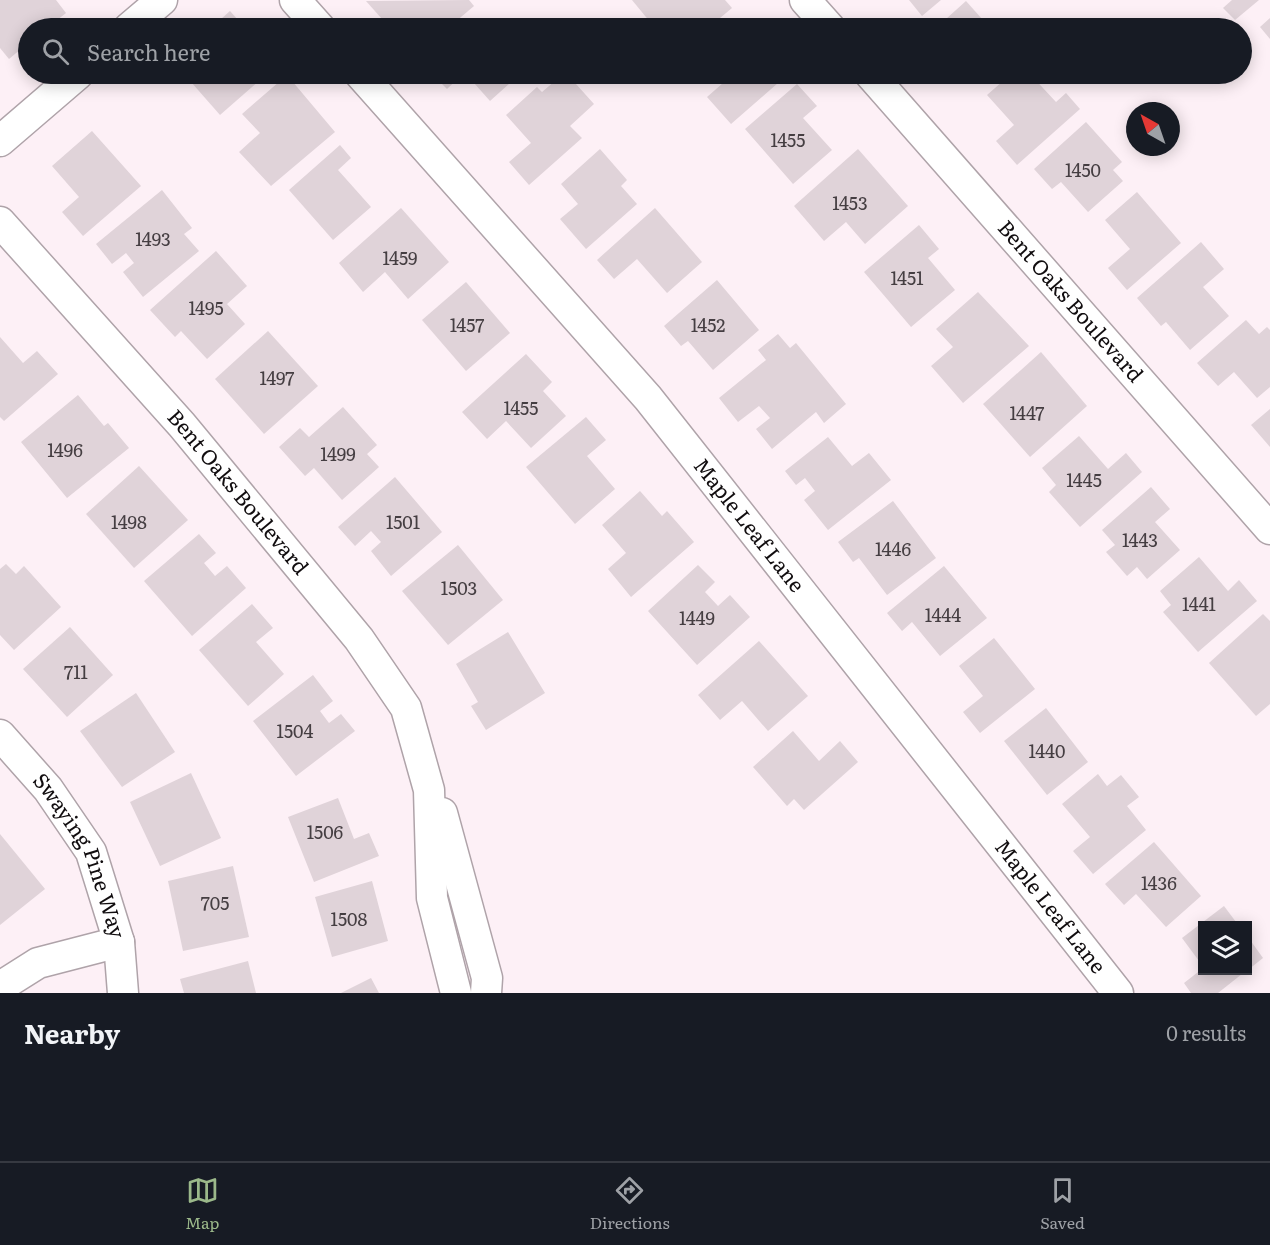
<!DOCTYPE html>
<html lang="en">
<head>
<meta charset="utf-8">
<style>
	:root { --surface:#171b24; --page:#20242c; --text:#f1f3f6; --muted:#9ea1a6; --line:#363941; --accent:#9bb88a }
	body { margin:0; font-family:Literata,serif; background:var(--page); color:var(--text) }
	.controls { position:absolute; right:18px; bottom:18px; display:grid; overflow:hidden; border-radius:0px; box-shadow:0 3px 15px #0003 }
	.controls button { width:54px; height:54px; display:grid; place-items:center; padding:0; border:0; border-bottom:2px solid var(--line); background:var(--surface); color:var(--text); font:30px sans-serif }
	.compass { position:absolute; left:1126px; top:102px; width:54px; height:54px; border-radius:50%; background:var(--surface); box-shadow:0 3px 15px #0003; rotate:320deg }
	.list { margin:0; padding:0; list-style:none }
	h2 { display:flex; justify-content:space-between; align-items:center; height:78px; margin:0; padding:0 24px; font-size:26px }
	h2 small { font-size:20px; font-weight:400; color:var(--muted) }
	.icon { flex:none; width:33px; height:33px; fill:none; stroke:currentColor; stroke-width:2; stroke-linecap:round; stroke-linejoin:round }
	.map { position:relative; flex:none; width:1270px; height:993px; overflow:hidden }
	.search { position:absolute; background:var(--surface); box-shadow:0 3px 15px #0003; left:18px; right:18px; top:18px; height:66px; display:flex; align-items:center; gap:15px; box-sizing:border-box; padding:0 21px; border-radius:33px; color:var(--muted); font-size:22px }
	.sheet { height:168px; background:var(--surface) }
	nav { display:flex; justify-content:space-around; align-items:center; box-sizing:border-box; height:84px; border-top:2px solid var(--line); background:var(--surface); font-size:16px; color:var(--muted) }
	nav a { display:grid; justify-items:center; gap:3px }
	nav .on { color:var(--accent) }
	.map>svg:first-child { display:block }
	.building { fill:#e0d3d9 }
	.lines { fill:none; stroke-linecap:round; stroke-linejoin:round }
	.minor-casing { stroke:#afa3a9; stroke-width:33 }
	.minor { stroke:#fff; stroke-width:30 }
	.labels { text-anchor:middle; stroke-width:4.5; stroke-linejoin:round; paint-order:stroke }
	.number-label { font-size:18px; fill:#453e42 }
	.street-label { font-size:21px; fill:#110d0f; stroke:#fdf0f6 }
</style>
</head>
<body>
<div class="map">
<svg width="1270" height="993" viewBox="0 0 1270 993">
	<rect width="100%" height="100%" fill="#fdf0f6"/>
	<!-- building -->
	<g class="building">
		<path d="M0,0h56l10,13 -19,15h-19v15l-19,16 -9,-11z"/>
		<path d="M469,0l5,6 -26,22h-58l-24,-27z"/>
		<path d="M632,0h93l7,8 -24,20h-53z"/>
		<path d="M909,0h32l-19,16z"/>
		<path d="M1232,0h27l-24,20 -12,-12z"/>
		<path d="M966,1l24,27h-54z"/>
		<path d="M230,11l15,17h-34z"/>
		<path d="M1270,18v21l-10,-12z"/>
		<path d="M739,19l8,9h-19z"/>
		<path d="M184,74h83l-47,41z"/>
		<path d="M432,74h31l-16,15z"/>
		<path d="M466,74h54l-30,27z"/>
		<path d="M563,74h4l27,30 -24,22 12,12 -53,47 -20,-23 22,-19 -25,-28 31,-28 5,5z"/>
		<path d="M714,74h70l2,2 -55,48 -24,-27 16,-14z"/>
		<path d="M1011,74h19l26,28 10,-9 14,16 -63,56 -21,-24 18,-16 -27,-30z"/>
		<path d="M287,75l48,57 -64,54 -32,-34 21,-19 -18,-19z"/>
		<path d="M797,84l20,22 -14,12 29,32 -39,34 -48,-55z"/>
		<path d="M1086,122l36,40 -9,8 10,11 -35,31 -27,-30 -9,7 -18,-20z"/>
		<path d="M92,131l49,55 -58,50 -21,-24 17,-15 -27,-31z"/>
		<path d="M340,145l11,13 -13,12 33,37 -38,33 -44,-50z"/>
		<path d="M600,149l27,31 -6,6 16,18 -51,45 -26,-30 18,-15 -17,-20z"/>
		<path d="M858,149l50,57 -43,38 -19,-22 -22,19 -30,-35z"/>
		<path d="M162,190l30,38 -8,6 15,17 -56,46 -20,-25 11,-9 -8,-10 -14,11 -16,-20z"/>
		<path d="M1137,192l44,51 -54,47 -19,-22 22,-19 -25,-29z"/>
		<path d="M401,208l48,54 -41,37 -23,-27 -22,20 -24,-29z"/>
		<path d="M655,208l47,54 -35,31 -30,-34 -23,20 -17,-19z"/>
		<path d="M919,225l20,24 -11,9 27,32 -44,37 -47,-55z"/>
		<path d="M1201,242l23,27 -21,18 26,29 -39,34 -24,-28 -5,4 -24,-28z"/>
		<path d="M216,251l31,35 -20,18 18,20 -38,35 -26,-28 -6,6 -25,-27z"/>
		<path d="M717,280l42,50 -46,40 -25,-29 -7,5 -17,-20z"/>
		<path d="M466,282l44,51 -44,38 -44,-51z"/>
		<path d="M978,292l51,54 -66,57 -32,-37 22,-19 -17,-18z"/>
		<path d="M1246,320l13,14 8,-7 3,3v57l-13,11 -23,-26 -16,14 -21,-23z"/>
		<path d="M268,331l50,55 -54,48 -49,-55z"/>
		<path d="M778,334l12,14 6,-5 50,61 -22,19 -8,-11 -44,37 -16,-20 14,-11 -11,-12 -21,16 -19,-24 47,-38 -8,-10z"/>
		<path d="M0,337l23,26 14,-12 21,23 -54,47 -4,-4z"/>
		<path d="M1041,352l46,54 -57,51 -47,-53z"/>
		<path d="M526,354l26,28 -9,9 23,25 -35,32 -25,-27 -19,18 -25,-27z"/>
		<path d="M78,395l26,31 4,-3 21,25 -62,50 -46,-56z"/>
		<path d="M343,407l34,38 -10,9 12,13 -37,33 -28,-32 -9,8 -26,-29 21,-19 9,9z"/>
		<path d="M1270,409v38l-19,-22z"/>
		<path d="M586,417l20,23 -19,16 28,33 -40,35 -49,-57z"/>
		<path d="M1079,436l29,33 18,-16 16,19 -62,55 -31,-35 7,-7 -14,-17z"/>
		<path d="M828,437l24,29 17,-13 22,27 -63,50 -24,-30 11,-9 -10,-13 -9,7 -11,-14z"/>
		<path d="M139,466l49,54 -54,48 -48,-54z"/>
		<path d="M395,477l47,55 -51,44 -20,-25 10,-9 -10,-11 -16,15 -17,-19z"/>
		<path d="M1151,487l19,22 -15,13 25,28 -33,29 -10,-12 -10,9 -21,-24 9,-7 -13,-15z"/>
		<path d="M640,491l22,25 5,-5 27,31 -63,55 -23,-28 18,-16 -24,-28z"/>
		<path d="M893,501l43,57 -49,37 -28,-37 -6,4 -15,-20z"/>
		<path d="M199,534l17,19 -12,10 11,13 12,-10 19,22 -54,48 -48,-55z"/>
		<path d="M458,545l45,55 -55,45 -46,-54z"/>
		<path d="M1199,557l29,34 11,-11 18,21 -59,51 -35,-40 8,-7 -11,-14z"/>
		<path d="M6,564l10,10 8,-8 37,41 -47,43 -14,-15v-66z"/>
		<path d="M698,565l17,17 -10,10 13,14 12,-11 20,22 -53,48 -49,-54z"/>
		<path d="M944,566l43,52 -47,38 -28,-34 -10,9 -15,-18z"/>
		<path d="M252,604l21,24 -17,14 28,32 -36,32 -49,-56z"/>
		<path d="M1263,614l7,7v83l-14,12 -47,-53z"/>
		<path d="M70,627l43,48 -46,42 -44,-48z"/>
		<path d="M508,632l37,61 -59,37 -15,-24 7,-4 -22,-38z"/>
		<path d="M994,638l41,51 -55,44 -17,-21 20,-16 -24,-30z"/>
		<path d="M759,641l49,55 -40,35 -26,-30 -22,19 -22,-25z"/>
		<path d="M313,675l20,26 -13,10 9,12 12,-9 14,17 -59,45 -43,-55z"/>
		<path d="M136,693l39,59 -53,35 -42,-56z"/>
		<path d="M1046,708l42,54 -41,33 -43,-54z"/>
		<path d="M793,731l26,30 21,-20 18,21 -54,48 -10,-11 -7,7 -34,-39z"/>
		<path d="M191,773l30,65 -61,28 -30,-64z"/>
		<path d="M1098,774l9,12 14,-11 18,22 -12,9 19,24 -53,44 -20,-23 17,-14 -28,-33z"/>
		<path d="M338,798l16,41 15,-6 10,23 -65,26 -26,-65z"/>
		<path d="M0,834l45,55 -45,36z"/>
		<path d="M1154,842l47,54 -35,31 -30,-33 -12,11 -19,-21z"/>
		<path d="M233,866l16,71 -66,14 -15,-70z"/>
		<path d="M372,881l16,60 -56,16 -17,-60z"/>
		<path d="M1224,906l15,20h-37v39l-20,-27z"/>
		<path d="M1248,937l15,21 -15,12z"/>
		<path d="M248,961l8,32h-72l-4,-14z"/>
		<path d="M1202,969v1h45l-29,23h-27l-7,-10z"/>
		<path d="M371,978l8,15h-38z"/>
	</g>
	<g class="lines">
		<!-- minor casing -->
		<g class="minor-casing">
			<g id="minor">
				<path d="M295,0l25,28"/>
				<path d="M805,0l25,28"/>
				<path d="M129,28l33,-28"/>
				<path id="s1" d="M360,74l288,324 470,595"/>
				<path id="s2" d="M870,74l400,455"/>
				<path d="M0,141l78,-67"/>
				<path id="s3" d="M0,222l182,203 177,214 47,69 23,82 3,108 24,95"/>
				<path id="s4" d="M0,735l48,54 43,63 28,90 4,51"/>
				<path d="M442,813l45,165 -1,15"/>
				<path d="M0,987l38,-24 81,-21"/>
			</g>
		</g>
		<!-- minor -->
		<use href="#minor" class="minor"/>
	</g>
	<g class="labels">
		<!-- number labels -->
		<g class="number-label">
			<text x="788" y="147">1455</text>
			<text x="1083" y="177">1450</text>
			<text x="850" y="210">1453</text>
			<text x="153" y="246">1493</text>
			<text x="400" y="265">1459</text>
			<text x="907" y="285">1451</text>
			<text x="206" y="315">1495</text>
			<text x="467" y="332">1457</text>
			<text x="708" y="332">1452</text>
			<text x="277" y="385">1497</text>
			<text x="521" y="415">1455</text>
			<text x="1027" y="420">1447</text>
			<text x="65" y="457">1496</text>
			<text x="338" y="461">1499</text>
			<text x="1084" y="487">1445</text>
			<text x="129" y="529">1498</text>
			<text x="403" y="529">1501</text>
			<text x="1140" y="547">1443</text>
			<text x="893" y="556">1446</text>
			<text x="459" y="595">1503</text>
			<text x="1199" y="611">1441</text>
			<text x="943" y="622">1444</text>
			<text x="697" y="625">1449</text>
			<text x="76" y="679">711</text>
			<text x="295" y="738">1504</text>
			<text x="1047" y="758">1440</text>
			<text x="325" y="839">1506</text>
			<text x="1159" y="890">1436</text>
			<text x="215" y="910">705</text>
			<text x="349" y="926">1508</text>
		</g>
		<!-- street labels -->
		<g class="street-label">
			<text dy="7" stroke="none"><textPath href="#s2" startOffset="303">Bent Oaks Boulevard</textPath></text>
			<text dy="7" stroke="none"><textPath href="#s3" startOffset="360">Bent Oaks Boulevard</textPath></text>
			<text dy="7" stroke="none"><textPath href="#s1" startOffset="596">Maple Leaf Lane</textPath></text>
			<text dy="7" stroke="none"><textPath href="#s4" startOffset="147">Swaying Pine Way</textPath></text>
			<text dy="7" stroke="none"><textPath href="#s1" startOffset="1082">Maple Leaf Lane</textPath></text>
		</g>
	</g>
</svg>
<div class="controls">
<button><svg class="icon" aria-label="layers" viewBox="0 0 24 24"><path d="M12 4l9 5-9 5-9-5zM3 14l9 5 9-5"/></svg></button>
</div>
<svg class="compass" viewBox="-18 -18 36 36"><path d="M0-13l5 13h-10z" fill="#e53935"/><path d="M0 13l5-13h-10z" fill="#9ea1a6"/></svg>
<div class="search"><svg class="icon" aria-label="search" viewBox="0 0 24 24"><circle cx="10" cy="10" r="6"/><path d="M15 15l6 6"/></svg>Search here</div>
</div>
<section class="sheet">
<h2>Nearby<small>0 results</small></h2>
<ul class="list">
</ul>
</section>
<nav>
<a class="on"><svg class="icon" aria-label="map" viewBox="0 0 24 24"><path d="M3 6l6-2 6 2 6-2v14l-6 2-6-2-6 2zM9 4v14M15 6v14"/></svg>Map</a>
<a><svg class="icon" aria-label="directions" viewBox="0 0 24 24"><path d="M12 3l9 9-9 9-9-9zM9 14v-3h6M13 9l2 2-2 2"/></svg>Directions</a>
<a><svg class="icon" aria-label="saved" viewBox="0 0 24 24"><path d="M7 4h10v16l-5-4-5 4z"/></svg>Saved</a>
</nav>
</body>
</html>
